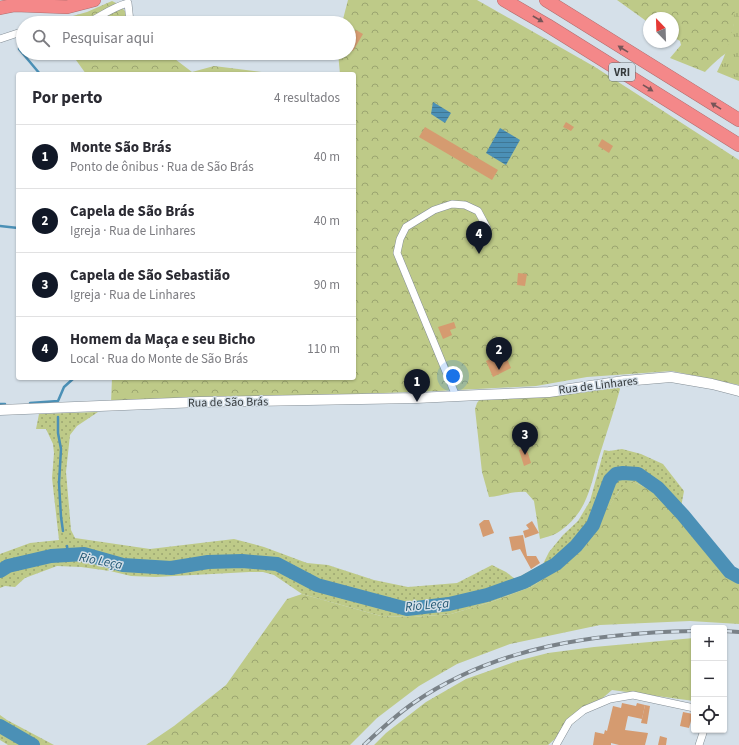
<!DOCTYPE html>
<html lang="pt">
<head>
<meta charset="utf-8">
<style>
	:root { --surface:#fff; --page:#f7f7f7; --text:#2b2b33; --muted:#7c7c81; --line:#e1e1e2; --accent:#111827 }
	body { margin:0; font-family:"Source Sans 3",sans-serif; background:var(--page); color:var(--text) }
	.controls { position:absolute; right:12px; bottom:12px; display:grid; overflow:hidden; border-radius:4px; box-shadow:0 1px 3px #0004 }
	.controls button { width:36px; height:36px; display:grid; place-items:center; padding:0; border:0; border-bottom:1px solid var(--line); background:var(--surface); color:var(--text); font:20px sans-serif }
	.compass { position:absolute; left:643px; top:12px; width:36px; height:36px; border-radius:50%; background:var(--surface); box-shadow:0 1px 3px #0004; rotate:337deg }
	.you { position:absolute; left:453px; top:376px; width:14px; height:14px; margin:-10px; border:3px solid #fff; border-radius:50%; background:#1a73e8; box-shadow:0 0 0 6px #1a73e833 }
	.badge { display:grid; place-items:center; width:26px; height:26px; border-radius:50%; background:var(--accent); color:#fff; font-size:13px; font-weight:700 }
	.pin { position:absolute; translate:-50% -33px; filter:drop-shadow(0 1px 2px #0008) }
	.pin::after { content:''; position:absolute; top:21px; width:14px; height:12px; background:inherit; clip-path:polygon(0 0,100% 0,50% 100%) }
	.list { margin:0; padding:0; list-style:none }
	h2 { display:flex; justify-content:space-between; align-items:center; height:52px; margin:0; padding:0 16px; font-size:17px }
	h2 small { font-size:13px; font-weight:400; color:var(--muted) }
	.list li { display:grid; grid-template-columns:26px 1fr auto; gap:12px; align-items:center; box-sizing:border-box; height:64px; padding:0 16px; border-top:1px solid var(--line) }
	.list b { display:block; font-size:15px; white-space:nowrap }
	.list p { margin:0; font-size:13px; white-space:nowrap; color:var(--muted) }
	.list em { font-size:13px; font-style:normal; color:var(--muted) }
	.icon { flex:none; width:22px; height:22px; fill:none; stroke:currentColor; stroke-width:2; stroke-linecap:round; stroke-linejoin:round }
	.map { position:relative; flex:none; width:739px; height:745px; overflow:hidden }
	.search { position:absolute; background:var(--surface); box-shadow:0 1px 3px #0004; left:16px; top:16px; width:340px; height:44px; display:flex; align-items:center; gap:10px; box-sizing:border-box; padding:0 14px; border-radius:22px; color:var(--muted); font-size:15px }
	.panel { position:absolute; background:var(--surface); box-shadow:0 1px 3px #0004; left:16px; top:72px; width:340px; height:308px; border-radius:4px }
	.map>svg:first-child { display:block }
	.grass { fill:url(#grass-dots) }
	.forest { fill:url(#forest-crowns) }
	.park { fill:url(#park-tufts) }
	.water { fill:url(#water-rules) }
	.lines { fill:none; stroke-linecap:round; stroke-linejoin:round }
	.stream { stroke:#4b90b6; stroke-width:2.5 }
	.river { stroke:#4b90b6; stroke-width:14 }
	.building { fill:#d59b70 }
	.street-casing { stroke:#848e96; stroke-width:8 }
	.secondary-casing { stroke:#848e96; stroke-width:11 }
	.highway-casing { stroke:#b16d6e; stroke-width:14 }
	.street { stroke:#fff; stroke-width:7 }
	.secondary { stroke:#fff; stroke-width:10 }
	.highway { stroke:#f48889; stroke-width:13 }
	.rail-casing { stroke:#7a8288; stroke-width:4 }
	.rail { stroke:#d5e0e9; stroke-width:2.5; stroke-dasharray:8; stroke-linecap:butt }
	.oneway { fill:#785558 }
	.labels { text-anchor:middle; stroke-width:3; stroke-linejoin:round; paint-order:stroke }
	.shield { fill:#d5e0e9; stroke:#656c71; stroke-width:1 }
	.shield-label { font-size:11px; font-weight:bold; fill:#353a3d }
	.street-label { font-size:12px; fill:#353a3d; stroke:#d5e0e9 }
	.water-label { font-size:13px; font-style:italic; fill:#225773; stroke:#d5e0e9 }
</style>
</head>
<body>
<div class="map">
<svg width="739" height="745" viewBox="0 0 739 745">
	<defs>
		<pattern id="grass-dots" width="8" height="8" patternUnits="userSpaceOnUse"><rect width="8" height="8" fill="#beca88"/><path d="M2 2h.1M6 6h.1" fill="none" stroke="#9ba570" stroke-width="1.8" stroke-linecap="round"/></pattern>
		<pattern id="forest-crowns" width="20" height="18" patternUnits="userSpaceOnUse"><rect width="20" height="18" fill="#beca88"/><path d="M2 6a3 3 0 1 1 6 0M12 15a3 3 0 1 1 6 0" fill="none" stroke="#9ba570"/></pattern>
		<pattern id="park-tufts" width="24" height="20" patternUnits="userSpaceOnUse"><rect width="24" height="20" fill="#beca88"/><path d="M3 7l-1-3M5 7V3M7 7l1-3M15 17l-1-3M17 17v-4M19 17l1-3" fill="none" stroke="#9ba570"/></pattern>
		<pattern id="water-rules" width="6" height="5" patternUnits="userSpaceOnUse"><rect width="6" height="5" fill="#4b90b6"/><path d="M0 2.5h6" fill="none" stroke="#3f7795"/></pattern>
	</defs>
	<rect width="100%" height="100%" fill="#d5e0e9"/>
	<!-- grass -->
	<g class="grass">
		<path d="M98,412l-21,14 -7,9 -4,37 5,58 4,8 75,11 84,-10 30,8 43,16 21,2 46,15 34,7 49,-4 35,-18 14,7 9,7 28,-15 6,-12 14,-17 15,-14 12,-20 14,-51 5,1 13,-2 19,5 22,10 21,27 -5,27 -25,-27 -23,-10 -12,10 -27,43 -23,26 -36,26 -39,15 -43,13 -38,3 -32,-1 -79,-22 -28,-19 -11,-3h-14l-93,5 -25,-1 -21,-5 -29,-4 -24,-1 -32,12 -10,9 -10,-1 -5,2v-34l30,-11 29,-3 -7,-62 2,-25 -1,-9 -7,-15h-10l3,-15z"/>
		<path d="M0,715l7,5 47,25h-46l-8,-5z"/>
	</g>
	<!-- forest -->
	<g class="forest">
		<path d="M348,0h129l118,67 144,93v225l-67,-14 -85,6 -51,9 -98,5 -327,12 1,-25h242v-304h-14l-2,-21h11v-30h-7z"/>
		<path d="M617,0h118v18l-4,22 -4,13c-4,1 -17,14 -22,19l-35,-14 11,-13 -1,-4 -7,-4v-19h-24v5z"/>
		<path d="M112,1l8,4 14,18h-80l-3,-5 11,1 25,-7z"/>
		<path d="M71,53h96l25,19 22,-6 63,8h-191z"/>
		<path d="M617,385l3,4c-6,23 -14,45 -21,68 -9,31 -12,57 -42,76 -5,3 -12,4 -17,6l-6,-38 -8,-9c-13,-1 -25,4 -37,5l-7,-25 -7,-63 2,-6 3,-4c46,1 92,-7 137,-14z"/>
		<path d="M631,481l23,10 25,27 39,50 18,15 3,1v40l-49,-3 -90,4 -90,19 -53,20 -38,22 -42,32 -27,27h-204l28,-19 52,-41 61,-86 15,-5 79,22 32,1 38,-3 43,-13 39,-15 36,-26 23,-26 13,-22 19,-28z"/>
		<path d="M694,638v63l-82,-11 -64,55h-174l12,-12 40,-31 40,-23 51,-18 31,-8 46,-6z"/>
	</g>
	<!-- park -->
	<path class="park" d="M735,0h4v81l-22,-9c13,-26 18,-43 18,-72z"/>
	<!-- water -->
	<g class="water">
		<path d="M433,102l18,11 -6,10 -14,-9z"/>
		<path d="M500,128l20,12 -14,25 -20,-12z"/>
	</g>
	<g class="lines">
		<!-- stream -->
		<g class="stream">
			<path d="M21,41l-2,8 21,25"/>
			<path d="M0,226l18,2"/>
			<path d="M30,403l28,-2 6,-14 10,-9"/>
			<path d="M0,404h5"/>
			<path d="M58,417v16l3,16 -2,34 2,34 2,14"/>
			<path d="M67,546l1,9"/>
		</g>
		<!-- river -->
		<g class="river">
			<path d="M0,571l8,-5 43,-10 33,-2 39,11 48,3 37,-6 34,-1 35,3 40,21 90,24 42,-5 38,-9 37,-13 32,-18 20,-18 17,-21 17,-45 6,-6 7,-1 15,1 20,14 25,27 47,57 9,5"/>
			<path d="M0,726l33,19"/>
		</g>
	</g>
	<!-- building -->
	<g class="building">
		<path d="M356,30l7,4 -10,17 -4,-3v-6z"/>
		<path d="M566,122l8,5 -3,4 -8,-4z"/>
		<path d="M425,127l73,43 -6,10 -73,-43z"/>
		<path d="M602,139l11,7 -4,7 -11,-7z"/>
		<path d="M518,273l9,1 -2,12 -8,-1z"/>
		<path d="M454,322l2,6 -6,2 2,5 -9,4 -5,-12z"/>
		<path d="M504,352l7,16 -18,9 -7,-16z"/>
		<path d="M526,447l5,16 -7,3 -5,-16z"/>
		<path d="M484,520h5l5,13 -11,4 -4,-13z"/>
		<path d="M532,521l7,12 -14,5 -2,-7 6,-2 -3,-4z"/>
		<path d="M523,535l4,21h9l4,7 -9,6 -11,-20 -8,2 -3,-14z"/>
		<path d="M622,703l14,3 1,-3 8,2 -3,14 -14,-3 -3,14 23,3 -3,12h-26l-8,-2v2h-18l2,-13 9,2 1,-4 2,1 6,-25 8,2z"/>
		<path d="M645,705l5,1 -3,18 -6,-1z"/>
		<path d="M683,712l10,2 -4,14 -9,-2z"/>
		<path d="M660,736l7,2 -1,7h-8z"/>
	</g>
	<g class="lines">
		<!-- street casing -->
		<g class="street-casing">
			<g id="street">
				<path d="M87,23c15,-7 25,-16 41,-20l2,19"/>
				<path d="M0,39l18,-6h5"/>
				<path d="M456,396l-59,-143 3,-14 6,-12 28,-17 18,-6 13,1 13,6 9,17"/>
				<path d="M556,745l13,-23 15,-12 26,-11 23,-4 61,13"/>
				<path d="M699,745l5,-15"/>
			</g>
		</g>
		<!-- secondary casing -->
		<g class="secondary-casing">
			<path id="secondary" d="M0,410l199,-8 217,-4 63,-3 70,-3 75,-11 47,-4 41,7 27,7"/>
		</g>
		<!-- highway casing -->
		<g class="highway-casing">
			<g id="highway">
				<path d="M504,0l43,25 192,120"/>
				<path d="M546,0l193,120"/>
				<path d="M0,8l15,-3 52,2 27,-7"/>
			</g>
		</g>
		<!-- street -->
		<use href="#street" class="street"/>
		<!-- secondary -->
		<use href="#secondary" class="secondary"/>
		<!-- highway -->
		<use href="#highway" class="highway"/>
		<!-- rail casing -->
		<g class="rail-casing">
			<g id="rail">
				<path d="M724,631l15,1"/>
				<path d="M364,745c16,-15 33,-31 51,-43 82,-56 182,-69 279,-71"/>
			</g>
		</g>
		<!-- rail -->
		<use href="#rail" class="rail"/>
	</g>
	<!-- one-way arrows -->
	<defs><path id="oneway-solid" d="M-6-.8H1V-3.2L6.5 0L1 3.2V.8H-6Z"/></defs>
	<g class="oneway">
		<use href="#oneway-solid" transform="translate(538 19) rotate(30)"/>
		<use href="#oneway-solid" transform="translate(623 49) rotate(-148)"/>
		<use href="#oneway-solid" transform="translate(648 88) rotate(32)"/>
		<use href="#oneway-solid" transform="translate(716 106) rotate(-148)"/>
	</g>
	<g class="labels">
		<!-- shield labels -->
		<rect class="shield" x="609" y="63" width="26" height="18" rx="3"/>
		<g class="shield-label">
			<text x="622" y="76">VRI</text>
		</g>
		<!-- street labels -->
		<g class="street-label">
			<text transform="translate(598 385) rotate(-7)" y="4">Rua de Linhares</text>
			<text transform="translate(228 402) rotate(-1)" y="4">Rua de São Brás</text>
		</g>
		<!-- water labels -->
		<g class="water-label">
			<text transform="translate(101 560) rotate(11)" y="5">Rio Leça</text>
			<text transform="translate(427 604) rotate(-5)" y="5">Rio Leça</text>
		</g>
	</g>
</svg>
<div class="controls">
<button>+</button>
<button>−</button>
<button><svg class="icon" aria-label="locate" viewBox="0 0 24 24"><circle cx="12" cy="12" r="6"/><path d="M12 2v4M12 18v4M2 12h4M18 12h4"/></svg></button>
</div>
<svg class="compass" viewBox="-18 -18 36 36"><path d="M0-13l5 13h-10z" fill="#e53935"/><path d="M0 13l5-13h-10z" fill="#7c7c81"/></svg>
<div class="you"></div>
<div class="pin badge" style="left:417px;top:402px">1</div>
<div class="pin badge" style="left:499px;top:370px">2</div>
<div class="pin badge" style="left:525px;top:455px">3</div>
<div class="pin badge" style="left:479px;top:254px">4</div>
<div class="search"><svg class="icon" aria-label="search" viewBox="0 0 24 24"><circle cx="10" cy="10" r="6"/><path d="M15 15l6 6"/></svg>Pesquisar aqui</div>
<section class="panel">
<h2>Por perto<small>4 resultados</small></h2>
<ul class="list">
<li><span class="badge">1</span><div><b>Monte São Brás</b><p>Ponto de ônibus · Rua de São Brás</p></div><em>40 m</em></li>
<li><span class="badge">2</span><div><b>Capela de São Brás</b><p>Igreja · Rua de Linhares</p></div><em>40 m</em></li>
<li><span class="badge">3</span><div><b>Capela de São Sebastião</b><p>Igreja · Rua de Linhares</p></div><em>90 m</em></li>
<li><span class="badge">4</span><div><b>Homem da Maça e seu Bicho</b><p>Local · Rua do Monte de São Brás</p></div><em>110 m</em></li>
</ul>
</section>
</div>
</body>
</html>
